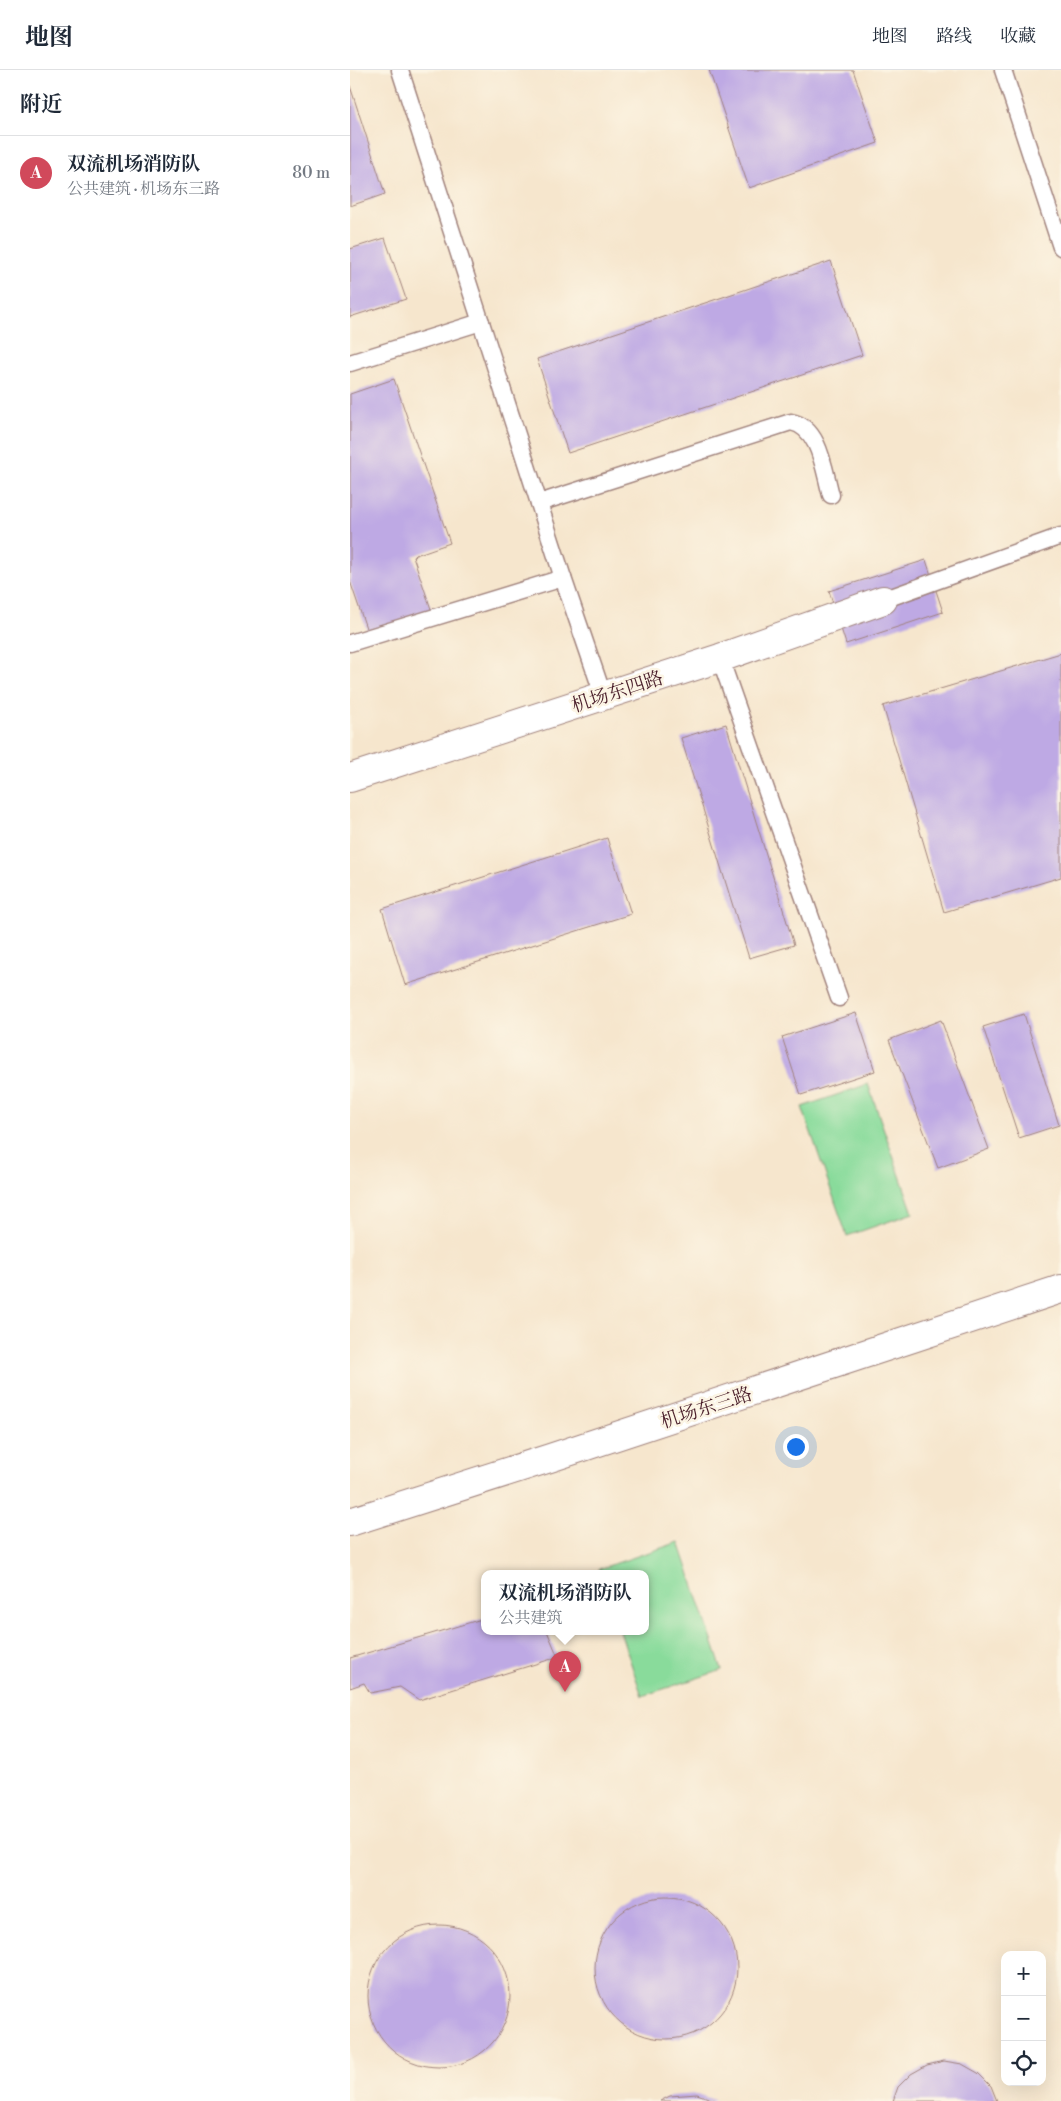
<!DOCTYPE html>
<html lang="zh">
<head>
<meta charset="utf-8">
<style>
	:root { --surface:#fff; --page:#f6f6f7; --text:#1f2937; --muted:#747a83; --line:#e0e1e3; --accent:#d1495b }
	body { margin:0; font-family:"Libre Bodoni","Noto Serif SC",serif; background:var(--page); color:var(--text) }
	.controls { position:absolute; right:15px; bottom:15px; display:grid; overflow:hidden; border-radius:10px; box-shadow:0 5px 20px #0002 }
	.controls button { width:45px; height:45px; display:grid; place-items:center; padding:0; border:0; border-bottom:1px solid var(--line); background:var(--surface); color:var(--text); font:25px sans-serif }
	.you { position:absolute; left:445px; top:1376px; width:18px; height:18px; margin:-12px; border:4px solid #fff; border-radius:50%; background:#1a73e8; box-shadow:0 0 0 8px #1a73e833 }
	.badge { display:grid; place-items:center; width:32px; height:32px; border-radius:50%; background:var(--accent); color:#fff; font-size:16px; font-weight:700 }
	.pin { position:absolute; translate:-50% -41px; filter:drop-shadow(0 1px 2px #0008) }
	.pin::after { content:''; position:absolute; top:26px; width:18px; height:15px; background:inherit; clip-path:polygon(0 0,100% 0,50% 100%) }
	.popup { position:absolute; left:131px; top:1500px; width:168px; height:65px; box-sizing:border-box; display:grid; place-content:center; border-radius:10px; background:var(--surface); filter:drop-shadow(0 1px 4px #0005); font-size:16px; white-space:nowrap; color:var(--muted) }
	.popup b { font-size:19px; color:var(--text) }
	.popup::after { content:''; position:absolute; left:50%; top:100%; margin-left:-10px; border:10px solid transparent; border-top-color:var(--surface) }
	.list { margin:0; padding:0; list-style:none }
	h2 { display:flex; justify-content:space-between; align-items:center; height:65px; margin:0; padding:0 20px; font-size:21px }
	h2 small { font-size:16px; font-weight:400; color:var(--muted) }
	.list li { display:grid; grid-template-columns:32px 1fr auto; gap:15px; align-items:center; box-sizing:border-box; height:75px; padding:0 20px; border-top:1px solid var(--line) }
	.list b { display:block; font-size:19px; white-space:nowrap }
	.list p { margin:0; font-size:16px; white-space:nowrap; color:var(--muted) }
	.list em { font-size:16px; font-style:normal; color:var(--muted) }
	.icon { flex:none; width:28px; height:28px; fill:none; stroke:currentColor; stroke-width:2; stroke-linecap:round; stroke-linejoin:round }
	.map { position:relative; flex:none; width:711px; height:2031px; overflow:hidden }
	header { display:flex; align-items:center; gap:30px; box-sizing:border-box; height:70px; padding:0 25px; background:var(--surface); border-bottom:1px solid var(--line) }
	header strong { font-size:24px }
	nav { display:flex; gap:28px; margin-inline-start:auto; font-size:18px }
	main { display:flex }
	aside { flex:1; background:var(--surface) }
	.map>svg:first-child { display:block }
	.green { fill:#89db9b; stroke:#6a7d63 }
	.building { fill:#bea9e4 }
	.lines { fill:none; stroke-linecap:round; stroke-linejoin:round }
	.service-casing { stroke:#a0827c; stroke-width:19 }
	.minor-casing { stroke:#a0827c; stroke-width:30 }
	.tertiary-casing { stroke:#a0827c; stroke-width:30 }
	.service { stroke:#fff; stroke-width:16 }
	.minor { stroke:#fff; stroke-width:28 }
	.tertiary { stroke:#fff; stroke-width:28 }
	.labels { text-anchor:middle; stroke-width:5; stroke-linejoin:round; paint-order:stroke }
	.street-label { font-size:19px; fill:#4a1f2b; stroke:#fcf5e5 }
</style>
</head>
<body>
<header>
<strong>地图</strong>
<nav><a>地图</a><a>路线</a><a>收藏</a></nav>
</header>
<main>
<aside>
<h2>附近<small></small></h2>
<ul class="list">
<li><span class="badge">A</span><div><b>双流机场消防队</b><p>公共建筑 · 机场东三路</p></div><em>80 m</em></li>
</ul>
</aside>
<div class="map">
<svg width="711" height="2031" viewBox="0 0 711 2031">
	<rect width="100%" height="100%" fill="#fcf5e5"/>
	<filter id="ink" filterUnits="userSpaceOnUse"><feTurbulence type="fractalNoise" baseFrequency=".02" numOctaves="2"/><feDisplacementMap in="SourceGraphic" scale="10" xChannelSelector="R" yChannelSelector="G"/><feConvolveMatrix kernelMatrix="1 2 1 2 8 2 1 2 1" color-interpolation-filters="sRGB"/></filter>
	<filter id="wash" filterUnits="userSpaceOnUse"><feTurbulence type="fractalNoise" baseFrequency=".0096" numOctaves="4" result="noise"/><feDisplacementMap in="SourceGraphic" scale="20" xChannelSelector="R" yChannelSelector="G"/><feGaussianBlur stdDeviation="1.12" result="paint"/><feColorMatrix in="noise" values="0 0 0 0 0 0 0 0 0 0 0 0 0 0 0 0 0 1.4 0 .05"/><feComposite in="paint" operator="in"/></filter>
	<g filter="url(#wash)">
		<rect width="100%" height="100%" fill="#f6e6cd"/>
		<!-- green -->
		<g class="green">
			<path d="M518,1014l45,129 -66,23 -45,-129z"/>
			<path d="M329,1472l43,128 -80,26 -22,-65h25v-58h-45l-1,-4z"/>
		</g>
		<g id="blocks">
			<!-- building -->
			<g class="building">
				<path d="M359,0h144l25,73 -129,45z"/>
				<path d="M0,16l35,108 -35,12z"/>
				<path d="M35,168l21,61 -56,18v-68z"/>
				<path d="M481,191l31,94 -294,98 -31,-94z"/>
				<path d="M44,309l56,164 -37,13 19,56 -64,22 -18,-53v-187z"/>
				<path d="M576,490l17,52 -97,32 -17,-53z"/>
				<path d="M711,583v224l-117,35 -61,-206z"/>
				<path d="M376,654l68,221 -45,13 -68,-220z"/>
				<path d="M257,768l24,76 -226,71 -23,-76z"/>
				<path d="M506,943l19,58 -74,24 -19,-58z"/>
				<path d="M674,944l35,111 -40,13 -36,-111z"/>
				<path d="M591,950l48,129 -51,19 -49,-128z"/>
				<path d="M135,1548v13h62l11,26 -139,43 -19,-13 -30,6 -6,-10 -14,5v-30z"/>
				<circle cx="316" cy="1898" r="71"/>
				<circle cx="89" cy="1926" r="71"/>
				<path d="M594,1991l18,3 16,9 13,13 6,15h-104l5,-14 13,-13 16,-9z"/>
				<path d="M347,2024l20,7h-57l10,-5z"/>
			</g>
		</g>
	</g>
	<g filter="url(#ink)">
		<use href="#blocks" fill-opacity="0" stroke="#a0827c" stroke-width="1"/>
		<g class="lines">
			<!-- service casing -->
			<g class="service-casing">
				<g id="service">
					<path d="M50,0l163,508 40,117"/>
					<path d="M653,0l58,177"/>
					<path d="M0,293l131,-41"/>
					<path d="M189,433l252,-81c29,5 33,49 40,73"/>
					<path d="M533,530l178,-64"/>
					<path d="M0,573l213,-65"/>
					<path d="M370,588l119,340"/>
				</g>
			</g>
			<!-- minor casing -->
			<g class="minor-casing">
				<path id="minor" d="M0,708l370,-120 163,-58"/>
			</g>
			<!-- tertiary casing -->
			<g class="tertiary-casing">
				<path id="tertiary" d="M0,1452l200,-64 511,-169"/>
			</g>
			<!-- service -->
			<use href="#service" class="service"/>
			<!-- minor -->
			<use href="#minor" class="minor"/>
			<!-- tertiary -->
			<use href="#tertiary" class="tertiary"/>
		</g>
	</g>
	<g class="labels">
		<!-- street labels -->
		<g class="street-label">
			<text transform="translate(267 621) rotate(-18)" y="7">机场东四路</text>
			<text transform="translate(356 1337) rotate(-18)" y="7">机场东三路</text>
		</g>
	</g>
</svg>
<div class="controls">
<button>+</button>
<button>−</button>
<button><svg class="icon" aria-label="locate" viewBox="0 0 24 24"><circle cx="12" cy="12" r="6"/><path d="M12 2v4M12 18v4M2 12h4M18 12h4"/></svg></button>
</div>
<div class="you"></div>
<div class="pin badge" style="left:215px;top:1622px">A</div>
<div class="popup"><b>双流机场消防队</b>公共建筑</div>
</div>
</main>
</body>
</html>
